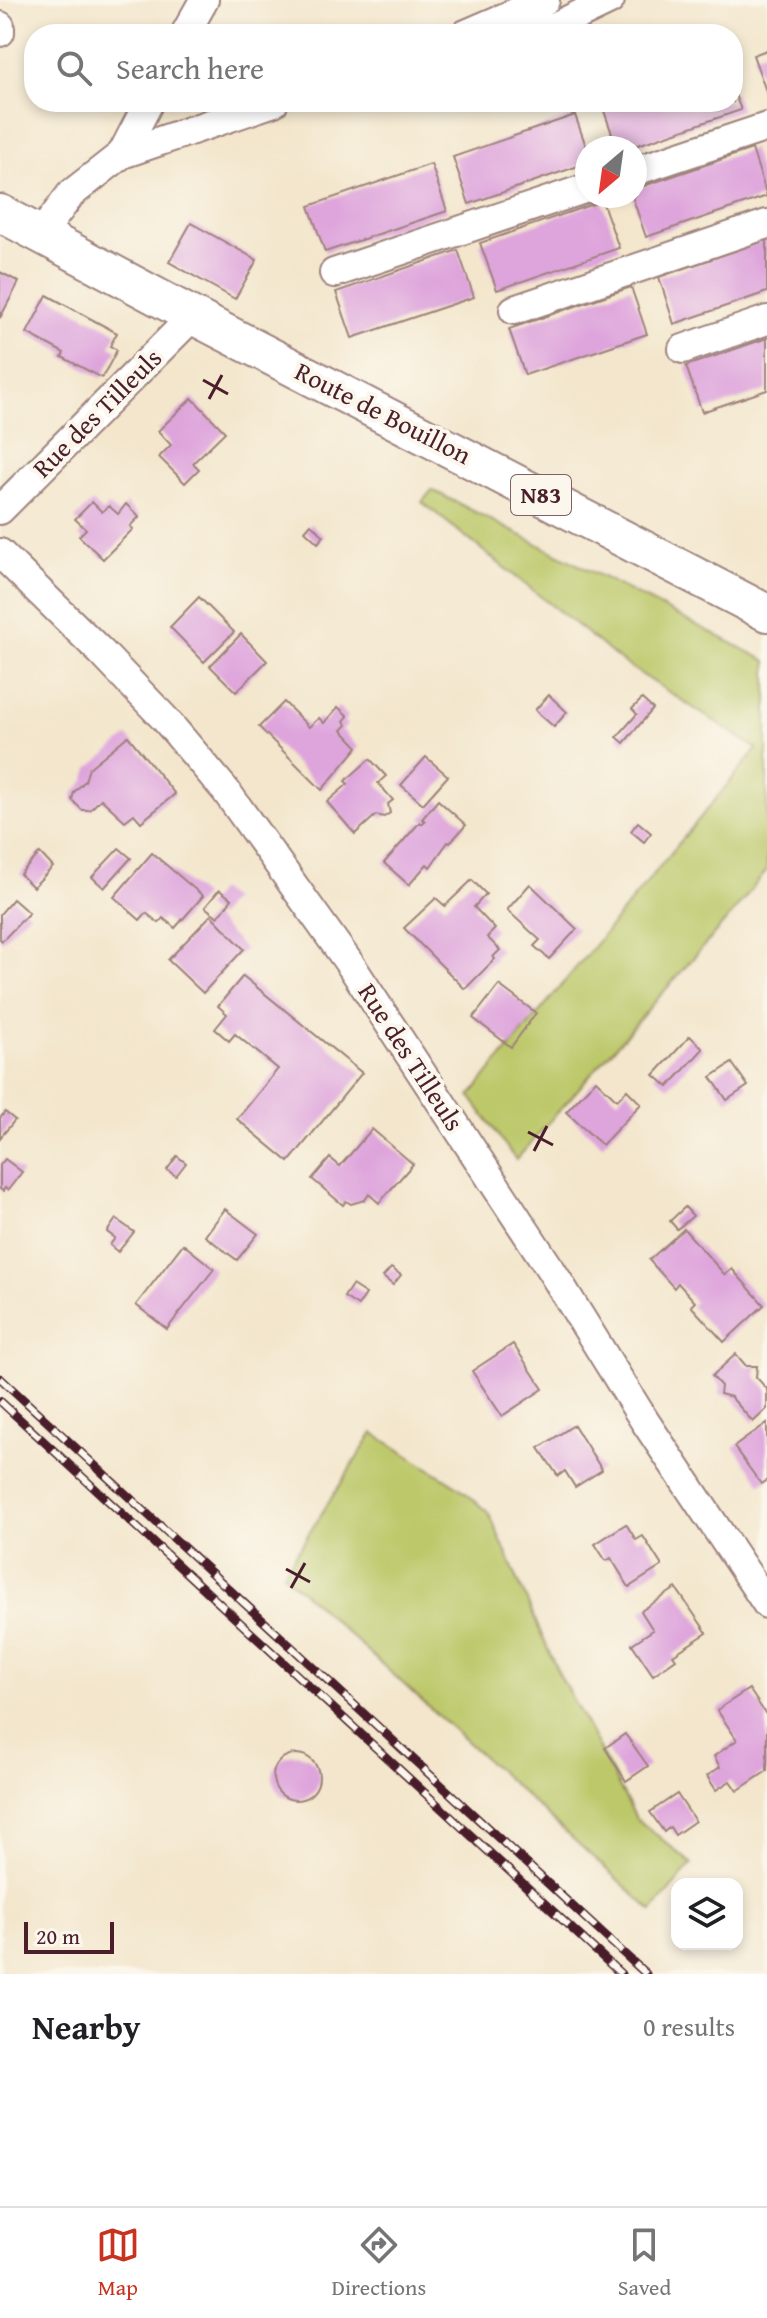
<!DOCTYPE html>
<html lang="en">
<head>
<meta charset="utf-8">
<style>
	:root { --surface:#fff; --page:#f6f6f6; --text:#202124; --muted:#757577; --line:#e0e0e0; --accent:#c8321e }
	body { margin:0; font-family:"Gentium Book Plus",serif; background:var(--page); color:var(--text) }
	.controls { position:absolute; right:24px; bottom:24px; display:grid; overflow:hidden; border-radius:16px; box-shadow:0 4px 12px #0003 }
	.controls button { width:72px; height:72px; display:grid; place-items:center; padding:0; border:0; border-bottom:2px solid var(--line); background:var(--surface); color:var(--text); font:40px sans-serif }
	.compass { position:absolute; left:575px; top:136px; width:72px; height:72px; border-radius:50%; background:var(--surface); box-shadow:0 4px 12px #0003; rotate:209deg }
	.scale { position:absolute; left:24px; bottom:20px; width:90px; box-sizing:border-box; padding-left:8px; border:4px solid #4a1f2b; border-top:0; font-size:22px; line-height:28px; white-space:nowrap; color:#4a1f2b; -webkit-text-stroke:6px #fbf7ec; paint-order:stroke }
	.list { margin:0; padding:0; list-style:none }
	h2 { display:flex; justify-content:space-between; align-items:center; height:104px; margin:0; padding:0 32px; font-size:34px }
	h2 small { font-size:26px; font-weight:400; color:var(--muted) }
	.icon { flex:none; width:44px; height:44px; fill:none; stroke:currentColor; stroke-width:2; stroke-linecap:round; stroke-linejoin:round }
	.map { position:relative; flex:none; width:767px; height:1974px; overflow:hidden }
	.search { position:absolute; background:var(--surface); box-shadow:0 4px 12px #0003; left:24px; right:24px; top:24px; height:88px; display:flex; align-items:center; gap:20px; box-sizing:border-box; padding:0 28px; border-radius:32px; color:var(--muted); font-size:30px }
	.sheet { height:232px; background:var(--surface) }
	nav { display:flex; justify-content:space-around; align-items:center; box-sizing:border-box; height:112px; border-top:2px solid var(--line); background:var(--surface); font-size:22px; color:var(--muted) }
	nav a { display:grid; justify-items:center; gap:4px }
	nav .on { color:var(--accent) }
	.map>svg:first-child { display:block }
	.green { fill:#bcc869; stroke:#83744a; stroke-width:2 }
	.building { fill:#dea4dc }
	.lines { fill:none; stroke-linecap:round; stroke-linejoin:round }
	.minor-casing { stroke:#9e827c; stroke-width:32 }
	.major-casing { stroke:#9e827c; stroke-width:40 }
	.minor { stroke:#fff; stroke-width:28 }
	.major { stroke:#fff; stroke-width:36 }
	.rail-casing { stroke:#4a1f2b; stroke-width:9 }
	.rail { stroke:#fbf7ec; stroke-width:6; stroke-dasharray:18; stroke-linecap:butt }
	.ticks { fill:none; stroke:#4a1f2b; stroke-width:3 }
	.labels { text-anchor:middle; stroke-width:8; stroke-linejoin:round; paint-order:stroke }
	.shield { fill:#fbf7ec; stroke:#7f6065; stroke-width:2 }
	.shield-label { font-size:24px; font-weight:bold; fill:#4a1f2b }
	.street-label { font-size:26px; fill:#4a1f2b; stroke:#fbf7ec }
</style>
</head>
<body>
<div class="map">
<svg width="767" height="1974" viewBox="0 0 767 1974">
	<rect width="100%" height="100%" fill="#fbf7ec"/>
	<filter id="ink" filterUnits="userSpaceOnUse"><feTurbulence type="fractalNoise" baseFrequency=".0125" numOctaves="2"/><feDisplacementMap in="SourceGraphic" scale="16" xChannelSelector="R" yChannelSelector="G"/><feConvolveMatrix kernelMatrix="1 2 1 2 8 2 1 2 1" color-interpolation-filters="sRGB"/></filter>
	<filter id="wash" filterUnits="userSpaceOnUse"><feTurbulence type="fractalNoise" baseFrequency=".006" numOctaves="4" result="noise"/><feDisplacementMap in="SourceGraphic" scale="32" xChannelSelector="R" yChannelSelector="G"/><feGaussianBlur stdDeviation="1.8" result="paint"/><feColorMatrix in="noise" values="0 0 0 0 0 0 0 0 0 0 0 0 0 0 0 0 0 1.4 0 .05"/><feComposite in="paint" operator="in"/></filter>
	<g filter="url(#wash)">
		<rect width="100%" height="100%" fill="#f3e6cc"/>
		<!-- green -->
		<g class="green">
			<path d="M432,490l335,171v209l-36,45 -215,245 -46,-64 287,-347 -133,-86 -202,-161z"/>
			<path d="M373,1433l87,55 29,25 67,155 80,150 56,46 -40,47 -369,-337z"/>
		</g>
		<g id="blocks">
			<!-- building -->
			<g class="building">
				<path d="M767,50v44l-14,-39z"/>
				<path d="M733,90l8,20 -112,38h-12l-15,-43 8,-3h123z"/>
				<path d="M575,115l12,34v14l-118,41 -16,-47z"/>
				<path d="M752,149l15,47 -121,41 -14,-41h3v-7z"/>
				<path d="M431,164l16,47 -122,41 -16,-46z"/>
				<path d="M602,201l17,47 -122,42 -17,-47z"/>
				<path d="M191,223l66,37 -22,39 -66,-37z"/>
				<path d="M767,240v52l-93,32 -15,-47z"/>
				<path d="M458,250l16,47 -122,41 -16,-46z"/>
				<path d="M0,272l19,10 -19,36z"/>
				<path d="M631,287l16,47 -122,41 -16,-46z"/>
				<path d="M47,295l70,38 -7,13 7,4 -15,28 -40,-21 2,-4 -37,-20z"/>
				<path d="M767,338v52l-65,22 -16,-46z"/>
				<path d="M192,398l33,34 -32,31 6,6 -14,14 -26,-26 12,-12 -13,-14z"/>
				<path d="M92,502l10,10 7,-6 9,8 8,-10 13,13 -9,9 3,3 -30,30 -24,-23 7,-7 -11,-10z"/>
				<path d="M311,524l13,12 -6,7 -13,-12z"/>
				<path d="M199,597l35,35 -30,30 -34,-35z"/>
				<path d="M241,634l26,27 -31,31 -26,-26z"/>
				<path d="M549,695l18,17 -13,15 -19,-17z"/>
				<path d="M642,699l11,10 -29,34 -7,-6 20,-23 -5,-5z"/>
				<path d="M284,702l25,25 10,-9 5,5 14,-16 10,9 -4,5 3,4 -5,5 16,17 -36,43 -63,-63z"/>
				<path d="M128,736l47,58 -34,28 -7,-8 -9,7 -24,-22 -11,11h-8l-10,-10 2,-8 11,-11 4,-13z"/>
				<path d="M426,757l22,19 -25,28 -22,-19z"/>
				<path d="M370,759l16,17 -8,7 15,17 -5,4 2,9 -6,4 -8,-2 -21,19 -28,-32 21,-18 -3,-3z"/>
				<path d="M438,800l28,25 -16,18 -2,-1 -18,25 -3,-3 -18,21 -25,-22 36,-41 2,2 3,-3 -3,-2z"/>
				<path d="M638,822l13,11 -7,9 -13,-11z"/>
				<path d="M119,848l12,10 -27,30 -12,-11z"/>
				<path d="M40,853l13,14 -20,20 -13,-13z"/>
				<path d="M152,853l51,43 -28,32 -12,-10 -4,5 -13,-10 -6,7 -26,-23z"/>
				<path d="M472,880l14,14 -12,13 21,22 -8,8 13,13 -7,7 2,2 -30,30 -61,-61 32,-30 9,8z"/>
				<path d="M530,884l47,45 -28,30 -15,-13 6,-6 -33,-30z"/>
				<path d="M219,890l13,9 -14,18 -13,-10z"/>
				<path d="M13,899l16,14 -27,28 -2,-2v-25z"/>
				<path d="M211,915l33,34 -41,44 -35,-33z"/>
				<path d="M243,976l119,97 -73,89 -52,-43 41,-50 -43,-35 -6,7 -14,-12 12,-15 -9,-8z"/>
				<path d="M499,985l37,28 -25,34 -38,-29z"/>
				<path d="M690,1036l13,13 -35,38 -14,-12z"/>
				<path d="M732,1063l16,23 -21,14 -16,-23z"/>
				<path d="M596,1080l21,20 10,-10 14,14 -39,41 -36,-33z"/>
				<path d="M5,1112l10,8 -15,18v-20z"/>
				<path d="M372,1129l41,35 -34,39 -10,-9 -4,6 -14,4 -5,-3 -3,4 -31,-26 18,-21 10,8z"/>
				<path d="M177,1156l9,7 -10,13 -9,-6z"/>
				<path d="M5,1159l17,13 -14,18 -3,-2 -2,3 -3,-2v-24z"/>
				<path d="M685,1207l8,9 -16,13 -7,-8z"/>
				<path d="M225,1209l33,25 -21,26 -32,-24z"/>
				<path d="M116,1219l18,13 -16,20 -8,-7 5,-7 -8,-6z"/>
				<path d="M684,1229l41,46 7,-6 32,36 -40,37 -33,-36 4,-4 -17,-19 -4,5 -25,-28z"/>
				<path d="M183,1244l31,25 -47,60 -31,-24z"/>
				<path d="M391,1268l10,7 -8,10 -10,-8z"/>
				<path d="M352,1285l14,9 -8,12 -14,-9z"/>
				<path d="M513,1344l30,45 -41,27 -30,-45z"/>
				<path d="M736,1354l10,12h11l-1,11 11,12v20l-14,13 -22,-25 -11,-3 1,-8 -9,-10z"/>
				<path d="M767,1423v57l-6,4 -27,-37z"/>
				<path d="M574,1425l28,45 -27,17 -10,-16 -7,5 -19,-28z"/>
				<path d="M626,1524l10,16 7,-4 19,30 -33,21 -18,-29 -5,3 -11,-17z"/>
				<path d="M676,1588l31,45 -34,22 3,4 -23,16 -21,-31 21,-14 -12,-19z"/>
				<path d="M749,1689l18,27v55l-30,20 -7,-10 -14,9 -9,-14 13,-9 -6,-11 23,-16 -20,-30z"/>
				<path d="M625,1734l23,32 -22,15 -21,-33z"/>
				<circle cx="296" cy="1777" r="23"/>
				<path d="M677,1794l18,27 -20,14 -5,-8 -6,5 -14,-20z"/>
			</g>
		</g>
	</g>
	<g filter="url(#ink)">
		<use href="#blocks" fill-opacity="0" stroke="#9e827c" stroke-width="2"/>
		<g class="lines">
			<!-- minor casing -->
			<g class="minor-casing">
				<g id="minor">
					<path d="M0,26v6"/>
					<path d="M185,34l19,-34"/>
					<path d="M466,34l79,-34"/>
					<path d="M511,34l45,-8 54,-26"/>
					<path d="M122,154l27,-52"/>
					<path d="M635,171l132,-44"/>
					<path d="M41,234l30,-40 51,-40 152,-52"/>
					<path d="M334,273l253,-85"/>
					<path d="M514,310l253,-86"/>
					<path d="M683,349l84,-29"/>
					<path d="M0,510l193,-194"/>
					<path d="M0,553l101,99 64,67 61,72 126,176 199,303 93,150 123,184"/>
				</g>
			</g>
			<!-- major casing -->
			<g class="major-casing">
				<path id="major" d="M0,213l193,103 574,297"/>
			</g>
			<!-- minor -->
			<use href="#minor" class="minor"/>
			<!-- major -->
			<use href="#major" class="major"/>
			<!-- rail casing -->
			<g class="rail-casing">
				<g id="rail">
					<path d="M0,1378l646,596"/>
					<path d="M0,1401l621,573"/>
				</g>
			</g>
			<!-- rail -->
			<use href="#rail" class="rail"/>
		</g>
	</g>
	<!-- ticks -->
	<path class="ticks" d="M203,380l25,14M209,399l13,-24M528,1132l25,13M534,1151l13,-25M286,1569l24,13M291,1588l14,-25"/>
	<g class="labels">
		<!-- shield labels -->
		<rect class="shield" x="511" y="475" width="60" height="40" rx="6"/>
		<g class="shield-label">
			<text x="541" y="503">N83</text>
		</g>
		<!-- street labels -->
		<g class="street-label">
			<text transform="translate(97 413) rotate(-45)" y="9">Rue des Tilleuls</text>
			<text transform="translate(383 413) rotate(27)" y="9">Route de Bouillon</text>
			<text transform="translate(411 1057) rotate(57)" y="9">Rue des Tilleuls</text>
		</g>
	</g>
</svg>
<div class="controls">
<button><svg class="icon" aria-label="layers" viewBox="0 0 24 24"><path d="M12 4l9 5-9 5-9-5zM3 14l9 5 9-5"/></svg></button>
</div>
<svg class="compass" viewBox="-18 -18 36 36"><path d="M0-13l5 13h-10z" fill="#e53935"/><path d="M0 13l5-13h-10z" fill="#757577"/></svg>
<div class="scale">20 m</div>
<div class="search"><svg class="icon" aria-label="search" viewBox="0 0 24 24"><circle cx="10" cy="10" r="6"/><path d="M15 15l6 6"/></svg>Search here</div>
</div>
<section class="sheet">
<h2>Nearby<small>0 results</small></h2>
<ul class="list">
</ul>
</section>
<nav>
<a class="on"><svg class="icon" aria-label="map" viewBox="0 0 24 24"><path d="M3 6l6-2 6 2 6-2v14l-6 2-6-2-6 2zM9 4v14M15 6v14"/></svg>Map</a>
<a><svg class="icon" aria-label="directions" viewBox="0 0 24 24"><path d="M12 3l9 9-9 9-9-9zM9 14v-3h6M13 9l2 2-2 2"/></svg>Directions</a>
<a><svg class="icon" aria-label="saved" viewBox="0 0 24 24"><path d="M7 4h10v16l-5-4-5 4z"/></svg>Saved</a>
</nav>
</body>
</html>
